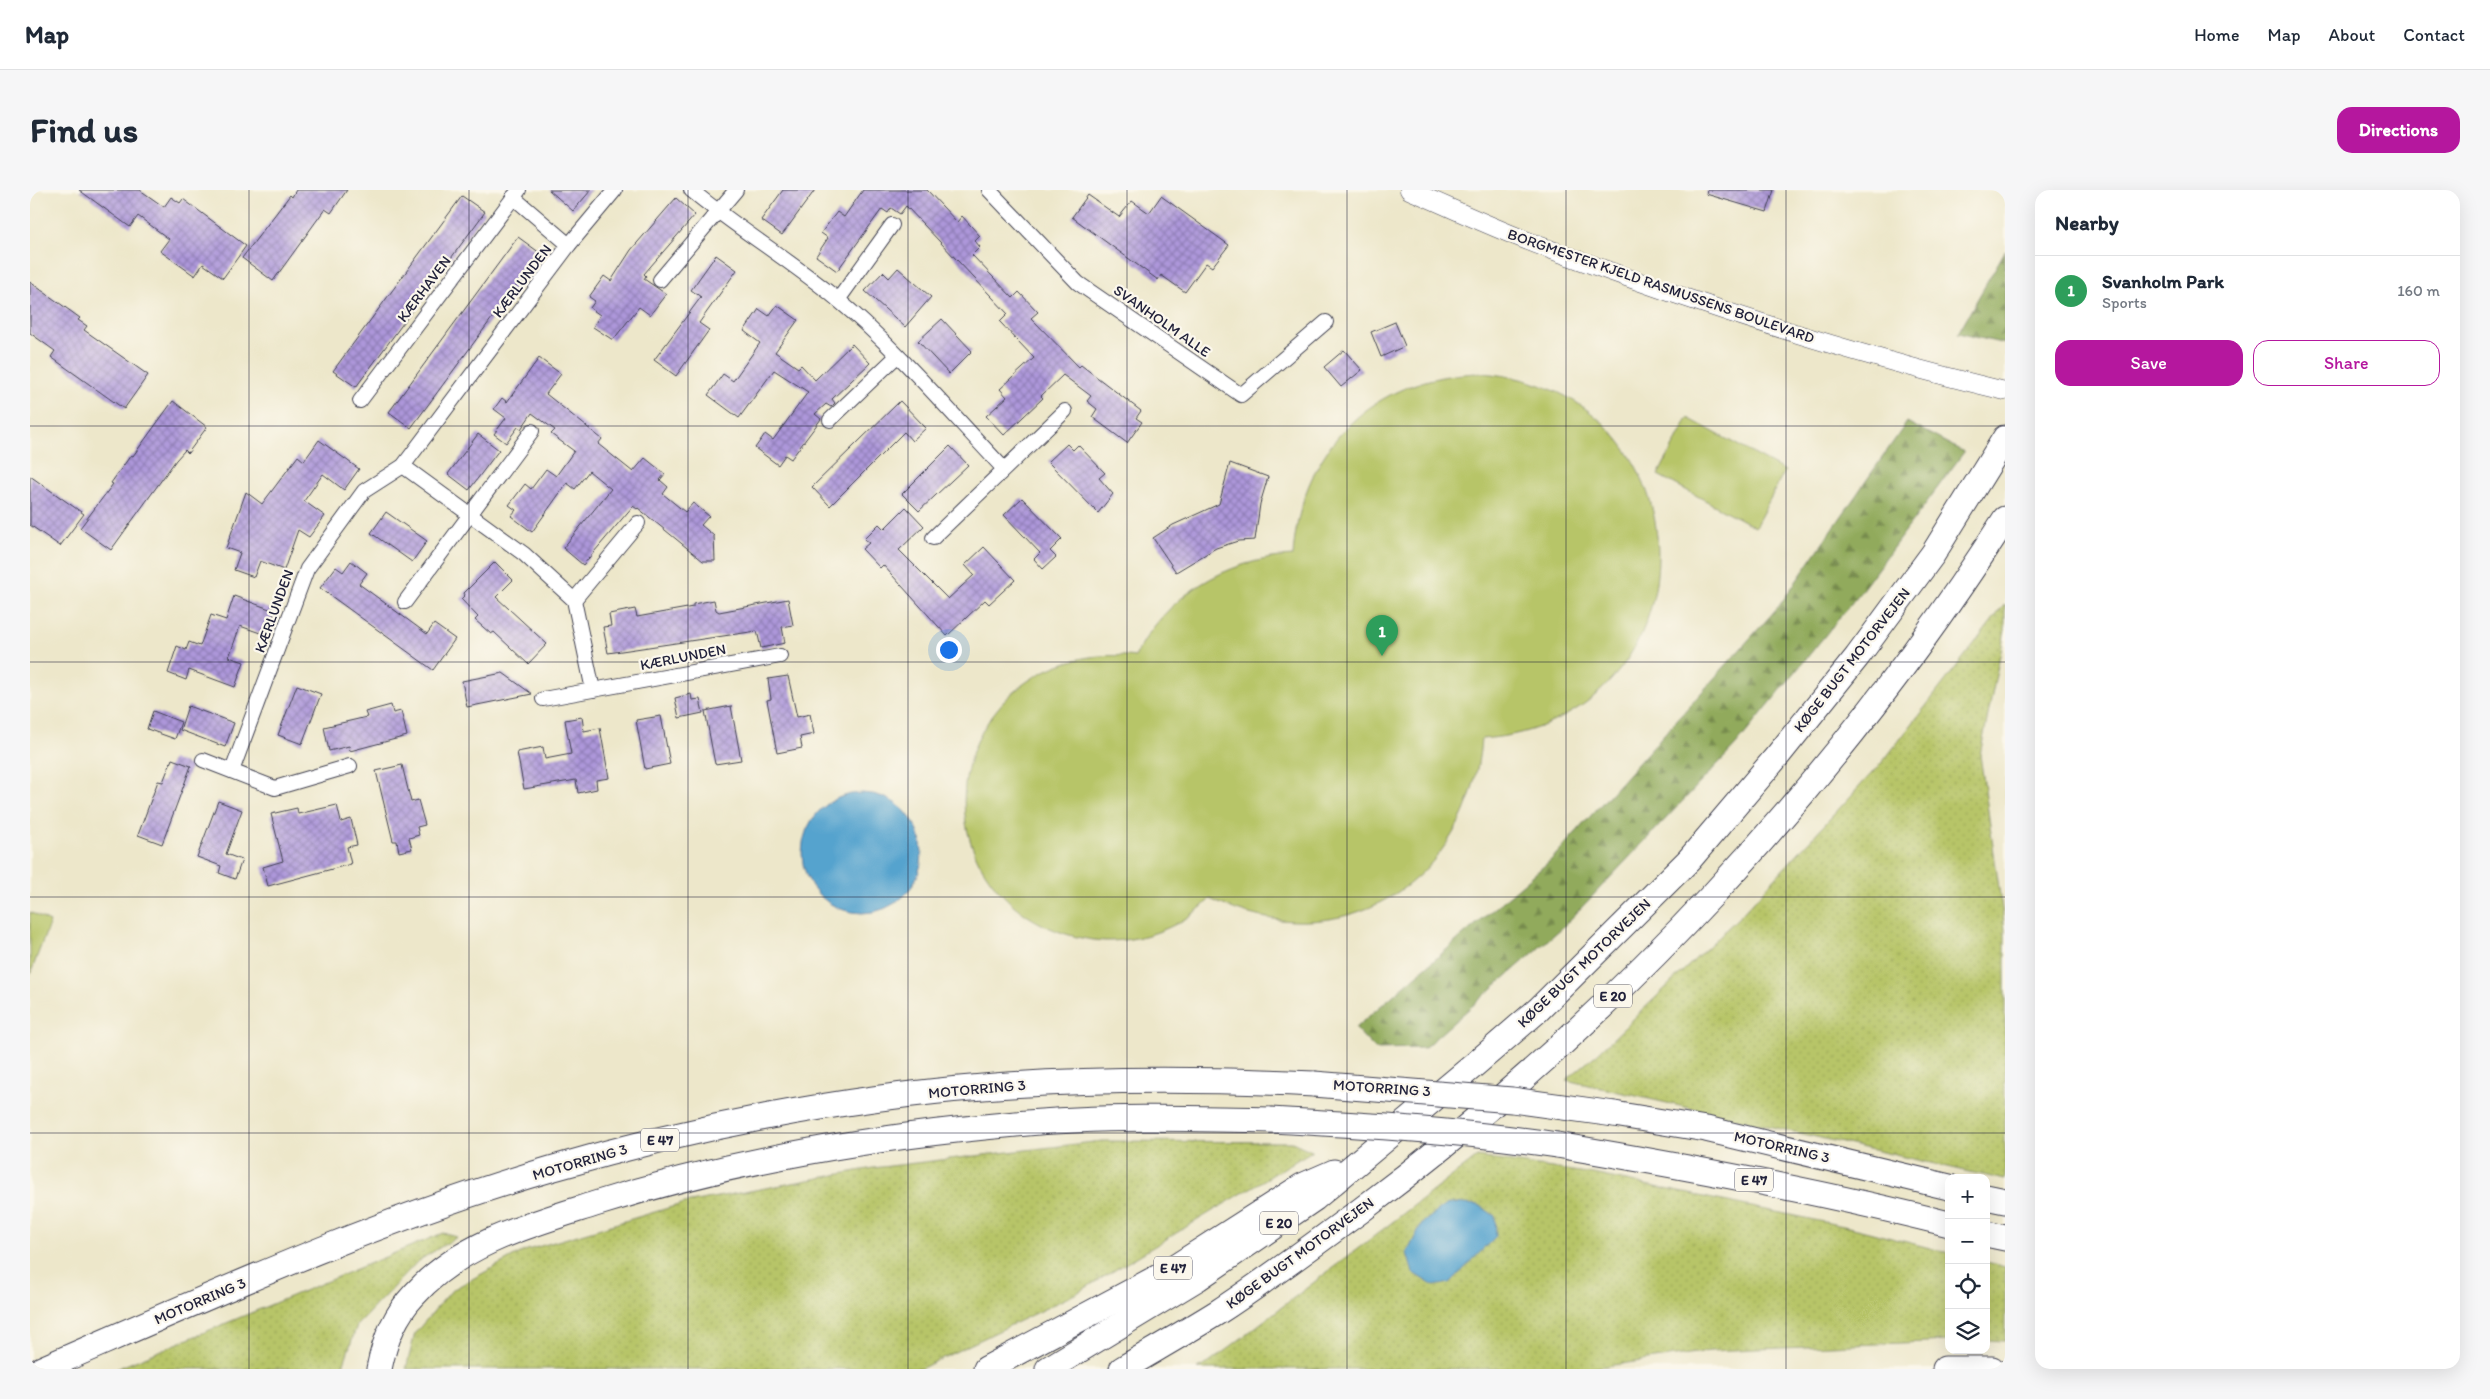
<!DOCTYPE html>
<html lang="en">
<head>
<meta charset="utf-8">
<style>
	:root { --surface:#fff; --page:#f6f6f7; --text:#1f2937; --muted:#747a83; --line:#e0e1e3; --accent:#b5179e }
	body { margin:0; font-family:Itim,sans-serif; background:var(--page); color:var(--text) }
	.controls { position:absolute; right:15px; bottom:15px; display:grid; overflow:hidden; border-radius:10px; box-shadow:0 5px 20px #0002 }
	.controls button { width:45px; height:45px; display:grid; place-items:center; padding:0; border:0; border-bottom:1px solid var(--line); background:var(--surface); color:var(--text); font:25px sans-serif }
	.you { position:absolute; left:918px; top:459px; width:18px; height:18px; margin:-12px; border:4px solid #fff; border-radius:50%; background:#1a73e8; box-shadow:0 0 0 8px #1a73e833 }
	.badge { display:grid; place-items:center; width:32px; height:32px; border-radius:50%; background:var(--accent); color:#fff; font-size:16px; font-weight:700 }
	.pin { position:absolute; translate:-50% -41px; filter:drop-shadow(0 1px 2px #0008) }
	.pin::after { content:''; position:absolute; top:26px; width:18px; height:15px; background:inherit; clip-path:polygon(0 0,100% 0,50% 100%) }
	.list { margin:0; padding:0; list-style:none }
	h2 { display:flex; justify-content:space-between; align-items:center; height:65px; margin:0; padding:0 20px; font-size:21px }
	h2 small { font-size:16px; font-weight:400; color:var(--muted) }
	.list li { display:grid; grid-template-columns:32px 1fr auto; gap:15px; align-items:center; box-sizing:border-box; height:70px; padding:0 20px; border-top:1px solid var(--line) }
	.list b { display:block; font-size:19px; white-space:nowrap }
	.list p { margin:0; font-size:16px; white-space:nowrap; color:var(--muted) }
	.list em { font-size:16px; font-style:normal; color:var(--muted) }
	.actions { display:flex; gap:10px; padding:15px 20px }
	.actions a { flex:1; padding:11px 0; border:1px solid var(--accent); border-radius:15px; text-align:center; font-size:18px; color:var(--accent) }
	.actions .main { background:var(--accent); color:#fff }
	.icon { flex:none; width:28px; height:28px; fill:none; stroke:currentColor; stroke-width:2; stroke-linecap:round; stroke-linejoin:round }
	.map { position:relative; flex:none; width:1975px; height:1179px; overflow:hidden; border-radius:15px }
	header { display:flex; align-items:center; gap:30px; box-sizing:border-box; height:70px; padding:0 25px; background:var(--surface); border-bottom:1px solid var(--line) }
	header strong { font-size:24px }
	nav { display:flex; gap:28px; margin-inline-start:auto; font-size:18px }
	.intro { display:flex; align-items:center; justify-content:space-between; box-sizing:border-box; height:120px; padding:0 30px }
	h1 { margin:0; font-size:35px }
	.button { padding:12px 22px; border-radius:15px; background:var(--accent); color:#fff; font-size:18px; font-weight:700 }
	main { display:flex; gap:30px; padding:0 30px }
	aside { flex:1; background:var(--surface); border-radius:15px; box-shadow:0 5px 20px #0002 }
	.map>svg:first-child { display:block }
	.grass { fill:url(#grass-dots); stroke:#6c7452 }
	.forest { fill:url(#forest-firs); stroke:#5a664c }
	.park { fill:#b7c568; stroke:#6c7452 }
	.water { fill:#54a3ce; stroke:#3b6284 }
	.building { fill:url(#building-cross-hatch) }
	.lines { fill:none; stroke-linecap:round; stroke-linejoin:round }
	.minor-casing { stroke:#404050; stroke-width:16 }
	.tertiary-casing { stroke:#404050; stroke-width:19 }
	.motorway-casing { stroke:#404050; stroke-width:27 }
	.minor { stroke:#fff; stroke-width:14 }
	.tertiary { stroke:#fff; stroke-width:18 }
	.motorway { stroke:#fff; stroke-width:25 }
	.motorway-bridge-casing { stroke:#404050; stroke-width:27; stroke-linecap:butt }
	.motorway-bridge { stroke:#fff; stroke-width:25 }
	.grid { fill:none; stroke:#22223b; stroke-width:1; stroke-opacity:0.55 }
	.labels { text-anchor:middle; stroke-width:4.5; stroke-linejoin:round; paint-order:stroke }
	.shield { fill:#fbf7ec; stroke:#636270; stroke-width:1 }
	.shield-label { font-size:14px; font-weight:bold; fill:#22223b }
	.street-label { font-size:15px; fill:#22223b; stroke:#fbf7ec }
</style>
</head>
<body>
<header>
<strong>Map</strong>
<nav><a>Home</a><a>Map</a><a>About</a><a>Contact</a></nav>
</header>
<div class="intro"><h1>Find us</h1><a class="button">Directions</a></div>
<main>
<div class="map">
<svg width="1975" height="1179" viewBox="0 0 1975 1179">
	<defs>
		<pattern id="grass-dots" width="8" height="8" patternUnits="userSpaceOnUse" patternTransform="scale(1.25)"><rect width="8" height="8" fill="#b7c568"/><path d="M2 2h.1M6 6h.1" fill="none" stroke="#9da95b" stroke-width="1.8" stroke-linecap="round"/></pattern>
		<pattern id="forest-firs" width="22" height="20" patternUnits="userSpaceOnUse" patternTransform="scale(1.25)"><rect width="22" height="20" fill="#91aa5c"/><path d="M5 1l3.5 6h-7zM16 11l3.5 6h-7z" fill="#768a4d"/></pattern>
		<pattern id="building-cross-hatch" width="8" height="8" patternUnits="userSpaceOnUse" patternTransform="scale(1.25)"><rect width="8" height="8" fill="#ad97da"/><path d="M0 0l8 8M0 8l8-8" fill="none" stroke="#8c7bb2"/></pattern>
	</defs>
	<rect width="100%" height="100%" fill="#fbf7ec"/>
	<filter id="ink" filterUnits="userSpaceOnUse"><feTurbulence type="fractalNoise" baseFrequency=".02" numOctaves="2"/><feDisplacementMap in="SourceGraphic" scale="10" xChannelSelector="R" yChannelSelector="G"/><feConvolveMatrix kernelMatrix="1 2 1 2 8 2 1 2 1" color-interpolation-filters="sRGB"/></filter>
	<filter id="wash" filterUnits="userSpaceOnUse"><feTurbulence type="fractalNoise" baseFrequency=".0096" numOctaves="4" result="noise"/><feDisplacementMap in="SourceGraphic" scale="20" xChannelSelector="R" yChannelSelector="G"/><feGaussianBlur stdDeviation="1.12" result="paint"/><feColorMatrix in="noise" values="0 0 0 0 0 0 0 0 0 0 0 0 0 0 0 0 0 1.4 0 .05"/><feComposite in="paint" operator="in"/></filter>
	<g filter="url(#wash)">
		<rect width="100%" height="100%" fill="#ede7ca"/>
		<!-- grass -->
		<g class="grass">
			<path d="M1975,414v26l-25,125 25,175v250l-439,-100 31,-26 144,-139 143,-155z"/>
			<path d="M1072,951l190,1 20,9 -235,142 -157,76h-514l9,-36 37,-43 72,-39 161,-48 188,-35z"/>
			<path d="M1447,967l116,17 260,54 96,25v88l-239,10 -124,18h-389l12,-6z"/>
			<path d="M413,1043l14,4 -39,24 -61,64 -15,44h-226z"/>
			<path d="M1956,1072l19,5v74l-19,-1z"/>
		</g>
		<!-- forest -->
		<g class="forest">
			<path d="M1975,61v93l-47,-11z"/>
			<path d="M1877,232l57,30 -106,143 -122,150 -172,181 -140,122 -49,1 -20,-21 197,-169 227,-253z"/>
		</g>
		<!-- park -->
		<g class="park">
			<path d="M1451,183c237,16 235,350 0,366 -10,143 -140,224 -271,160 -26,27 -66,42 -103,42 -30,-1 -60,-11 -85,-29 -120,-91 -39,-275 113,-255 30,-61 91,-98 158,-101 7,-107 79,-181 188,-183z"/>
			<path d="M1658,228l97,53 -30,56 -97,-52z"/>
			<path d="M0,722l20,10 -20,53z"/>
		</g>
		<!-- water -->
		<g class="water">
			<circle cx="832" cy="663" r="60"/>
			<path d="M1419,1013l30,2 16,11 1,20 -46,47 -16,3 -21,-13 -6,-20 15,-30z"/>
		</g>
		<g id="blocks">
			<!-- building -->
			<g class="building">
				<path d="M49,0h61l24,17 7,-10 9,6 3,-4 63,47 -23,32 -20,-14 -8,12 -35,-25 9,-12 -31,-23 -8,11z"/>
				<path d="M266,0h51l-16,23 -6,-4 -52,72 -31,-23 48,-63 2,2z"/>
				<path d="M519,0h42l-18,21z"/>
				<path d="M753,0h32l-33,45 -21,-15z"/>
				<path d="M833,0h64l30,32 5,-6 18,20 -5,5 5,6 -8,8 41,43 6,-6 19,20 -7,6 48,49 2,-2 60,46 -5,7 6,4 -15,21 -35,-26 5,-8 -10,-8 4,-5 -28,-21 -22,21 2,2 -39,37 -18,-19 21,-19 -7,-8 34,-31 -34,-36 8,-8 -102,-108 -6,8 -9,-6 -3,5 -6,-4 -45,62 -21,-15 12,-18 -7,-5 16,-21 7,5z"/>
				<path d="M1677,0h67l-7,22 -61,-18z"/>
				<path d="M1058,5l31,22 13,-16 17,12 12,-17 68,49 -17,22 -6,-4 -21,29 -24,-17 -3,5 -86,-63z"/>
				<path d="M432,6l23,16 -129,175 -23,-16z"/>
				<path d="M646,8l19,17 -51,59 2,2 -2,3 22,15 -16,21 -11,-8 -26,33 -20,-13 7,-12 -10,-7 5,-7 -6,-4 15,-21 7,5 20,-31z"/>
				<path d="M488,47l22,16 -129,175 -22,-16z"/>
				<path d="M686,65l21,15 -38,53 10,7 -33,46 -22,-16 47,-63 -10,-7z"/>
				<path d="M868,78l33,29 -26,30 -40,-36 18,-19 6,6z"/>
				<path d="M0,92l50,36 -2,2 9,6 -3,4 64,45 -24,34 -73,-52 4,-6 -25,-18z"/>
				<path d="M747,115l21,15 -23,32 23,16 3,-3 14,15 37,-36 18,19 -38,36 3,4 -4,4 -5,-3 -11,10 6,5 -30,40 -6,-4 -7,10 -23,-17 10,-14 8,6 35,-48 -34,-22 -35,48 -31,-23 15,-21 10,7 27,-38 -16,-12 15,-22 10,7z"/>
				<path d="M912,129l30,32 -23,23 -31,-33z"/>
				<path d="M1365,132l10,24 -24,11 -10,-25z"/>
				<path d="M1314,160l18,20 -21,17 -17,-20z"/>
				<path d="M509,168l22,16 -15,20 56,45 -4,5 35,28 12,-14 20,16 -5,6 8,7 -5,7 22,18 8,-9 16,13 -8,9 13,11 1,25h-12l-65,-53 -1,1 -4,-3 -50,59 -20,-17 48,-59 -22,-18 -14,18 -8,-6 -35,49 -21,-16 5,-6 -7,-5 16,-21 6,5 15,-20 10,7 18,-25 -23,-17 4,-4 -23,-17 -11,16 -3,-2 -12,16 -12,-9 12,-16 -12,-9 8,-11 5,4z"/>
				<path d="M143,211l34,26 -19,26 -3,-3 -9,10 -65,90 -31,-22 33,-44 -2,-1 20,-28 2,1z"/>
				<path d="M870,211l26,27 -14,13 -8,-9 -74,74 -18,-19z"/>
				<path d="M448,244l21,16 -30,40 -21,-16z"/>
				<path d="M289,250l40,29 -15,21 -21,-16 -19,27 21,15 -16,21 -11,-7 -14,40 -24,-9 -6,16 -20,-7 6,-17 -14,-5 20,-56 16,12 36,-48 6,5z"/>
				<path d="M1037,254l6,6 5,-5 27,28 -6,5 14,16 -15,19 -50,-51z"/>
				<path d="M920,256l18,19 -49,46 -17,-17z"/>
				<path d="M1200,273l38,14 -8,27 -5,36 -17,1 -22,7 -40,24 -23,-34 20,-13 46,-21z"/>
				<path d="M0,286l54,38 -24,32 -30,-21z"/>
				<path d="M992,308l40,41 -12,12 6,6 -13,12 -9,-10 6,-6 -36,-38z"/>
				<path d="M876,317l18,19 -25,24 49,49 26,-24 -9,-10 19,-18 31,33 -26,24 -4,-4 -38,36 -64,-71 -3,3 -18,-19 7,-6 -5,-4 15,-15 5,5z"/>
				<path d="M356,322l41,29 -15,21 -41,-29z"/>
				<path d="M321,371l16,12 -8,11 68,50 7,-10 21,15 -22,31 -113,-82 16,-21 7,5z"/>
				<path d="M465,372l18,18 -17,17 51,47 -19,20 -34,-32 -3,2 -16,-14 3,-3 -17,-18 4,-4 -1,-2z"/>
				<path d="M204,406l41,15 -9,24 -26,-9 -11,31 15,5 -9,25 -46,-17 -3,10 -18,-7 9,-27 9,4 3,-8 11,4 11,-31 15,5z"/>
				<path d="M758,409l5,26 -11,2 3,16 -24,5 -4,-17 -149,22 -5,-26 8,-1 -2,-12 26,-5 2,8 56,-10v-3l21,-4 2,10 3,2z"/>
				<path d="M473,483l29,21 -65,13 -5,-26z"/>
				<path d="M758,486l9,41 13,-3 4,20 -14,3 2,11 -25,5 -10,-53 4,-1 -3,-20z"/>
				<path d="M267,495l24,9 -19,50 -24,-9z"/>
				<path d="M661,504l1,6 8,-1 3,14 -24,5 -4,-20z"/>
				<path d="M361,515l2,8 8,-2 6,25 -57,15 -1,-5 -20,5 -5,-24 43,-10 -2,-5z"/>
				<path d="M158,516l46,17 -9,24 -45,-17z"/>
				<path d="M701,516l10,54 -26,4 -10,-53z"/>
				<path d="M123,521l28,11 -6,17 -28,-10z"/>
				<path d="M631,526l9,48 -25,5 -9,-49z"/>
				<path d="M552,527l2,14 16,-3 9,50 -13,2 1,9 -19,4 -2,-13 -52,9 -7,-37 26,-5 2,12 26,-5 -6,-34z"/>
				<path d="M142,569l19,7 -29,78 -24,-9 20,-54 5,1z"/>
				<path d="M372,575l9,37 7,-2 7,25 -8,2 2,8 -10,3 3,11 -13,3 -2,-11h-4l-17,-70z"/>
				<path d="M188,611l24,9 -16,44 16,6 -7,19 -16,-6 2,-7 -24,-9z"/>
				<path d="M307,615l4,17 10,-3 6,26 -10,2 4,17 -83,22 -5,-19 20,-6 -12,-47 26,-6 1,6z"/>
			</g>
		</g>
	</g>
	<g filter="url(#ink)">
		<use href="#blocks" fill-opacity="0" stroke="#404050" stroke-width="1"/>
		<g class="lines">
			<!-- minor casing -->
			<g class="minor-casing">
				<g id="minor">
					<path d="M661,0c47,39 99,70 146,109 61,51 113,113 167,170"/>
					<path d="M959,0l89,93 163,112 85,-73"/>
					<path d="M483,7l56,48"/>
					<path d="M630,90l76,-90"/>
					<path d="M808,110l54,-75"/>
					<path d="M330,211l159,-211"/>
					<path d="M800,230l67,-64"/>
					<path d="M373,276l121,88 50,46 19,90"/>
					<path d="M903,348l132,-127"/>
					<path d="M544,410l64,-77"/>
					<path d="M375,412l127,-171"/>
					<path d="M513,509l237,-43"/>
					<path d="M173,570l72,28 75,-22"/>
					<path d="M202,581l75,-202 57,-78 39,-25 166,-221 46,-55"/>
				</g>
			</g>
			<!-- tertiary casing -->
			<g class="tertiary-casing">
				<path id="tertiary" d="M1379,0c47,20 93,42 140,59 150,56 301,105 456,142"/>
			</g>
			<!-- motorway casing -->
			<g class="motorway-casing">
				<g id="motorway">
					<path d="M1584,924l92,15 243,58"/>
					<path d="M1527,955c132,22 262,46 392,79"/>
					<path d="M1956,1007l19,4"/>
					<path d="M1956,1044l19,4"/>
					<path d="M12,1179c168,-73 336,-150 512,-201 136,-40 288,-70 429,-81 111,-9 221,-8 331,-3"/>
					<path d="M349,1179c5,-26 16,-54 35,-74 46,-52 118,-71 181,-91 140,-44 275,-67 421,-80 84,-8 170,-6 254,-4"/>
					<path d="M956,1179l180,-96 136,-87 32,-14"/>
					<path d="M1018,1179l150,-91 117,-80 158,-132 65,-56 151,-150 90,-106 78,-97 76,-103 72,-116"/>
					<path d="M1092,1179c32,-19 64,-37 96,-57 49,-32 95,-67 142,-101 254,-190 474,-425 645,-692"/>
					<path d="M1915,1179h47"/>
				</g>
			</g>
			<!-- minor -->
			<use href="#minor" class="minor"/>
			<!-- tertiary -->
			<use href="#tertiary" class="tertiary"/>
			<!-- motorway -->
			<use href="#motorway" class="motorway"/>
			<!-- motorway-bridge casing -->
			<g class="motorway-bridge-casing">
				<g id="motorway-bridge">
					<path d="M1284,894l198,16 102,14"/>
					<path d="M1240,930c97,5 192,11 287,25"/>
				</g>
			</g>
			<!-- motorway-bridge -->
			<use href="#motorway-bridge" class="motorway-bridge"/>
		</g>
	</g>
	<!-- grid -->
	<path class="grid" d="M219,0v1179M439,0v1179M658,0v1179M878,0v1179M1097,0v1179M1317,0v1179M1536,0v1179M1756,0v1179M0,236h1975M0,472h1975M0,707h1975M0,943h1975"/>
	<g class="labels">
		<!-- shield labels -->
		<g class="shield">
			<rect x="1564" y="794.5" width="38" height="23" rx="4"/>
			<rect x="611" y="938.5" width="38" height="23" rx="4"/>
			<rect x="1705" y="978.5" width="38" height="23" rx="4"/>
			<rect x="1230" y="1021.5" width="38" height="23" rx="4"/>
			<rect x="1124" y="1066.5" width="38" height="23" rx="4"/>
		</g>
		<g class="shield-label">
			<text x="1583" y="811">E 20</text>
			<text x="630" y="955">E 47</text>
			<text x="1724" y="995">E 47</text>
			<text x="1249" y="1038">E 20</text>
			<text x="1143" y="1083">E 47</text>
		</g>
		<!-- street labels -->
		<g class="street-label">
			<text transform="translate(492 91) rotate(-53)" y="5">KÆRLUNDEN</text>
			<text transform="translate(1631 96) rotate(19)" y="5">BORGMESTER KJELD RASMUSSENS BOULEVARD</text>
			<text transform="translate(394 99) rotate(-53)" y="5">KÆRHAVEN</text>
			<text transform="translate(1132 131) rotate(35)" y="5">SVANHOLM ALLE</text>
			<text transform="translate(244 421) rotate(-70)" y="5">KÆRLUNDEN</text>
			<text transform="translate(653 467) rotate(-11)" y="5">KÆRLUNDEN</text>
			<text transform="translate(1822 470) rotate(-52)" y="5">KØGE BUGT MOTORVEJEN</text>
			<text transform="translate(1554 773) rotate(-44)" y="5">KØGE BUGT MOTORVEJEN</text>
			<text transform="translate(1352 898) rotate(4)" y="5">MOTORRING 3</text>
			<text transform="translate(947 899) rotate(-5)" y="5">MOTORRING 3</text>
			<text transform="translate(1752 957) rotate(13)" y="5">MOTORRING 3</text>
			<text transform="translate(550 972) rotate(-16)" y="5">MOTORRING 3</text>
			<text transform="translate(1270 1063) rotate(-36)" y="5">KØGE BUGT MOTORVEJEN</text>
			<text transform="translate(170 1111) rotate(-23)" y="5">MOTORRING 3</text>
		</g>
	</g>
</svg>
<div class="controls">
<button>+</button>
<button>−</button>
<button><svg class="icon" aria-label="locate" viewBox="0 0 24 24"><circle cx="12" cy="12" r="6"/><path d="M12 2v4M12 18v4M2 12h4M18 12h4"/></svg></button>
<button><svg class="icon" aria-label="layers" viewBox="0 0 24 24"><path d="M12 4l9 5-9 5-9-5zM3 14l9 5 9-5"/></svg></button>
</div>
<div class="you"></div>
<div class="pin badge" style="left:1352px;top:466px;background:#2e9e5b">1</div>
</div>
<aside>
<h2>Nearby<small></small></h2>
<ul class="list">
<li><span class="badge" style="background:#2e9e5b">1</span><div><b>Svanholm Park</b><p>Sports</p></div><em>160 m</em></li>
</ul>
<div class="actions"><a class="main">Save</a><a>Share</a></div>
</aside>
</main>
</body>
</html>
